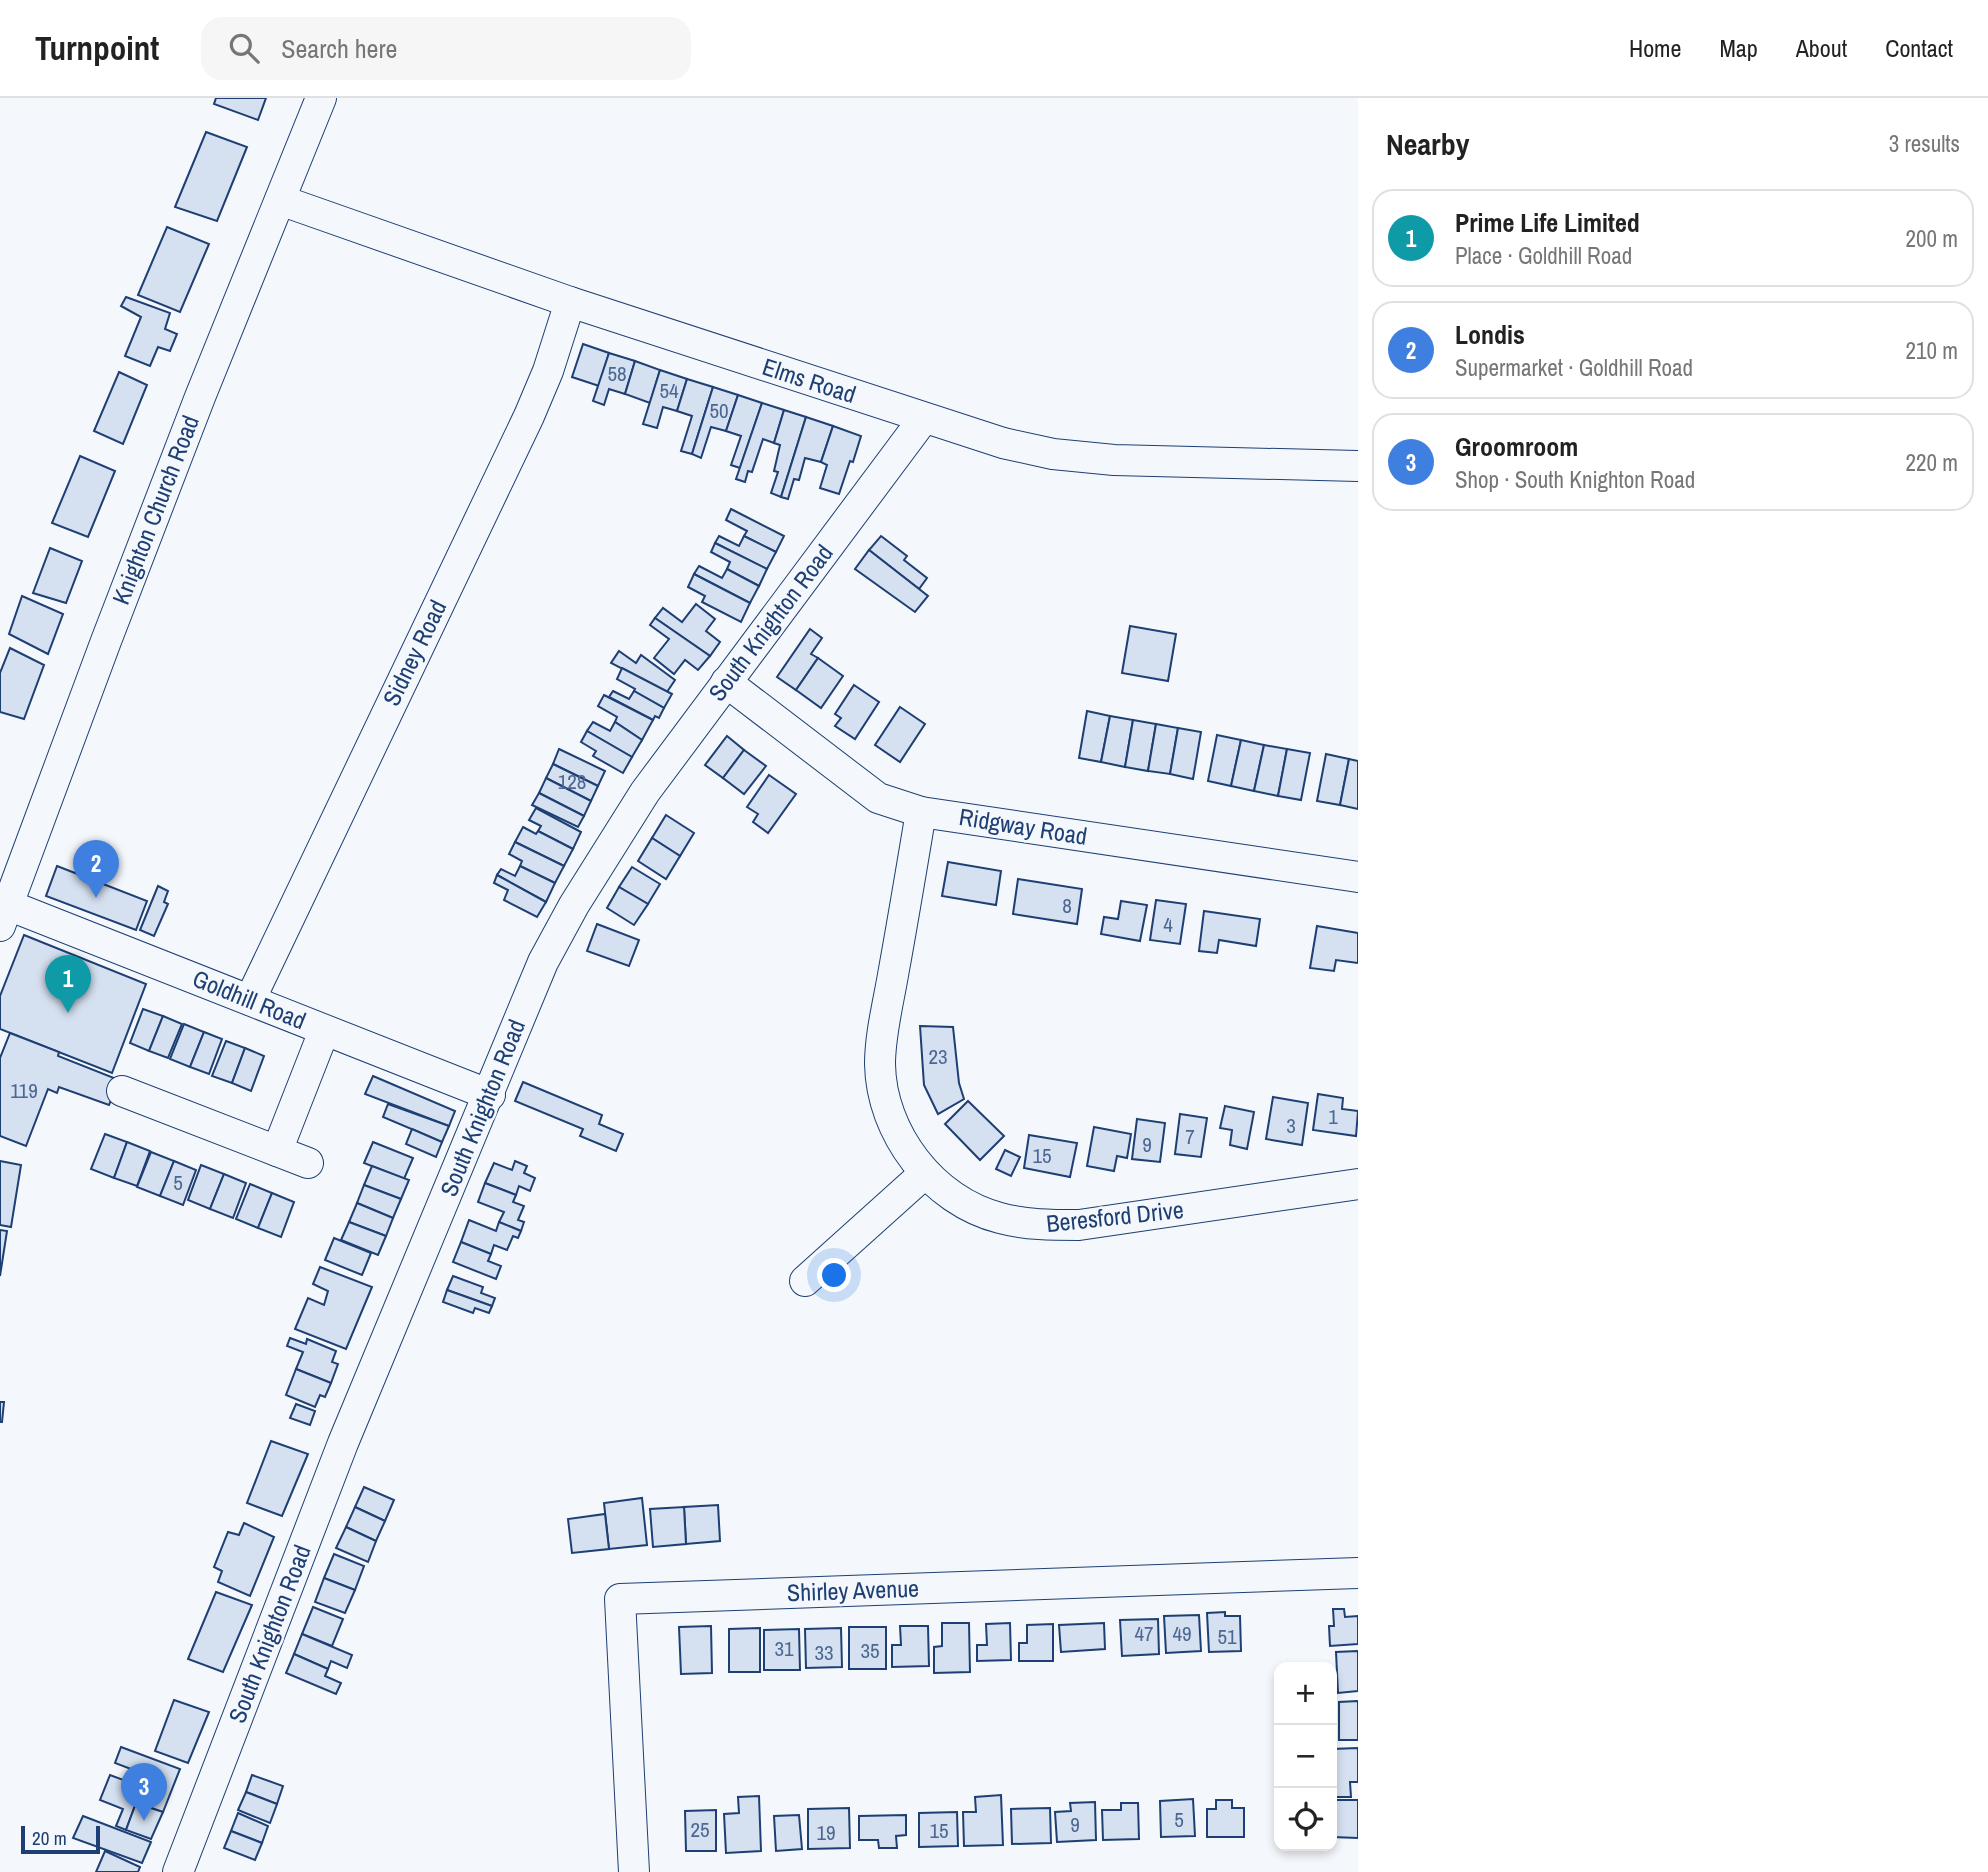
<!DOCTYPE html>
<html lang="en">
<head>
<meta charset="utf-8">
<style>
	:root { --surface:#fff; --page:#f6f6f6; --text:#222; --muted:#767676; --line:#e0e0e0; --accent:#7c3aed }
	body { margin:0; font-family:"Archivo Narrow",sans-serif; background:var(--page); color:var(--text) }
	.controls { position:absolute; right:21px; bottom:21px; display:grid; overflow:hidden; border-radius:14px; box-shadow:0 4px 10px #0003 }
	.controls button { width:63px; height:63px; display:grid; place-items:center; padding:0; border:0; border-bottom:2px solid var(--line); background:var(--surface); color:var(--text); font:35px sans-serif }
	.scale { position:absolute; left:21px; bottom:18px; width:79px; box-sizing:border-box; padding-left:7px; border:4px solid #1d3f73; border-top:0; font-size:19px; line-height:24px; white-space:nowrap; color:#1d3f73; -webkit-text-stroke:5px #f4f7fb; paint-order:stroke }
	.you { position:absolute; left:835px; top:1178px; width:24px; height:24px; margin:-18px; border:5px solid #fff; border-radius:50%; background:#1a73e8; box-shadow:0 0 0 10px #1a73e833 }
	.badge { display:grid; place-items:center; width:46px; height:46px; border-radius:50%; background:var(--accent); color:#fff; font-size:23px; font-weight:700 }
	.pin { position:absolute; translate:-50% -58px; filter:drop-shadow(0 2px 4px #0008) }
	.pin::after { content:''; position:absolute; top:37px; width:24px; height:21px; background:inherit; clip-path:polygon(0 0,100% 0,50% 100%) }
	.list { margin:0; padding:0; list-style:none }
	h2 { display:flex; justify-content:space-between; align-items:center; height:91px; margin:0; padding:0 28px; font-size:30px }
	h2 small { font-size:23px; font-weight:400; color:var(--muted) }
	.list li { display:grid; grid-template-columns:46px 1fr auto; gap:21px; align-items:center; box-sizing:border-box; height:98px; margin:0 14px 14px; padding:0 14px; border:2px solid var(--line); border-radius:21px }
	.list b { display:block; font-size:26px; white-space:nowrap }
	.list p { margin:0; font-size:23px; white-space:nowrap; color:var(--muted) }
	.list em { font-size:23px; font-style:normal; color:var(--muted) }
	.icon { flex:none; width:38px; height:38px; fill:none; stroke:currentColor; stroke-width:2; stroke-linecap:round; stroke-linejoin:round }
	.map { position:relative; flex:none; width:1358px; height:1774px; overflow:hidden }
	header { display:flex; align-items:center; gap:42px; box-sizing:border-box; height:98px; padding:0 35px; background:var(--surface); border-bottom:2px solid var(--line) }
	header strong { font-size:33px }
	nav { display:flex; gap:38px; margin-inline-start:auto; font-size:24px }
	.search { width:490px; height:63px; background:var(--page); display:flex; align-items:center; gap:18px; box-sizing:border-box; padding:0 24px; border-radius:21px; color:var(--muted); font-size:26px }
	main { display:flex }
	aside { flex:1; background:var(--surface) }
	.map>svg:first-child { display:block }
	.building { fill:#d5e0f0; stroke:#1d3f73; stroke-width:2 }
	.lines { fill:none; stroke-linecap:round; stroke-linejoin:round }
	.minor-casing { stroke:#1d3f73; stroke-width:32 }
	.minor { stroke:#f4f7fb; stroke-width:30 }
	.labels { text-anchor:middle; stroke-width:5; stroke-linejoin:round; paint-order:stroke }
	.number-label { font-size:21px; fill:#4b6792 }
	.street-label { font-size:24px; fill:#1d3f73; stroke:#f4f7fb }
</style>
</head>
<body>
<header>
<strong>Turnpoint</strong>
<div class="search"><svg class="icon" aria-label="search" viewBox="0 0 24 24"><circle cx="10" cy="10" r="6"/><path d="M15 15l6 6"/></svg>Search here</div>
<nav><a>Home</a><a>Map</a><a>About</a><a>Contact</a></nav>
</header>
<main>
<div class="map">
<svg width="1358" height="1774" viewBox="0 0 1358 1774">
	<rect width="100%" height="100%" fill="#f4f7fb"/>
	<!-- building -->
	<g class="building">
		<path d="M216,0h50l-8,22 -44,-16z"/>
		<path d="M206,34l41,15 -30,74 -42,-14z"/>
		<path d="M167,129l42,17 -29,68 -42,-17z"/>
		<path d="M126,199l44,16 -5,16 12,5 -7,17 -12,-4 -8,19 -25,-10 16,-39 -20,-11z"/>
		<path d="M583,246l26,9 -10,33 -27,-9z"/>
		<path d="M609,255l26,8 -10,33 -16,-5 -5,16 -11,-4z"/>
		<path d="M635,263l25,9 -10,33 -25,-9z"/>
		<path d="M660,272l27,9 -10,32 -14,-4 -6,21 -14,-4z"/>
		<path d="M119,274l28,13 -24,59 -29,-13z"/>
		<path d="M687,281l26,8 -21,67 -11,-3 11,-35 -15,-5z"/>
		<path d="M713,289l25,8 -12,36 -15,-4 -10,31 -9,-4z"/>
		<path d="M738,297l24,8 -22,65 -9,-3 10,-29 -15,-5z"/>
		<path d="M762,305l22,7 -10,33 -11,-4 -11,33 -4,-1 -3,11 -9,-3z"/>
		<path d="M784,312l22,7 -25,80 -10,-4 7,-21 -4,-1 6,-26 -6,-2z"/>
		<path d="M806,319l27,9 -12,36 -16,-4 -6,22 -5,-1 -6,20 -7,-2z"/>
		<path d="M833,328l28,10 -8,26 -3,-1 -11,33 -19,-6 7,-23 -6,-3z"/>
		<path d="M80,358l35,15 -27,66 -36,-14z"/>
		<path d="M731,411l53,27 -8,16 -32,-16 3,-5 -21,-11z"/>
		<path d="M719,438l20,10 5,-10 32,16 -9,17 -52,-26z"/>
		<path d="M881,438l26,20 -3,4 23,18 -8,11 -50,-39z"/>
		<path d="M715,445l52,26 -8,17 -32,-17 3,-7 -19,-10z"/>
		<path d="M50,450l32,13 -16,42 -33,-10z"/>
		<path d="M869,452l59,46 -13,16 -60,-43z"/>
		<path d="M699,468l23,12 5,-9 32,17 -9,17 -56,-29z"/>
		<path d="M694,476l56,29 -9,19 -39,-20 3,-6 -17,-9z"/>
		<path d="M22,498l41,18 -15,40 -39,-20z"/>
		<path d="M696,506l19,15 -9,12 14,11 -10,14 -55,-38 8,-10 19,14z"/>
		<path d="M655,520l55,38 -12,14 -13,-10 -11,14 -20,-16 15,-19 -19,-14z"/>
		<path d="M1130,528l46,8 -8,47 -46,-8z"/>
		<path d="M810,531l12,9 -11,16 7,4 -22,32 -19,-13z"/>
		<path d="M10,550l34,17 -20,54 -24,-7v-39z"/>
		<path d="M619,553l17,12 5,-8 34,25 -8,12 -56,-29z"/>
		<path d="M818,560l25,18 -22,32 -25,-18z"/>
		<path d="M622,570l50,26 -8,14 -30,-17 1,-2 -18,-10z"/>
		<path d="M854,587l25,17 -24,37 -20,-13 6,-8 -6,-4z"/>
		<path d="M613,593l16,8 5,-8 30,17 -5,10 -4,-2 -2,4 -44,-23z"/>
		<path d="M604,597l49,25 -11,20 -27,-18 2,-5 -19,-11z"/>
		<path d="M900,609l25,17 -25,38 -25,-17z"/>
		<path d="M1087,613l23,5 -9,46 -22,-4z"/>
		<path d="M1110,618l23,4 -8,47 -24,-5z"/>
		<path d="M1133,622l23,4 -8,47 -23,-4z"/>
		<path d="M593,624l17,9 5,-9 27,18 -10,17 -45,-26z"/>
		<path d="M1156,626l22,4 -8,46 -22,-3z"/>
		<path d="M1178,630l23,4 -8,47 -23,-5z"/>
		<path d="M587,633l45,26 -9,16 -30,-17 3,-5 -15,-9z"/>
		<path d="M1217,637l24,5 -10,46 -23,-5z"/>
		<path d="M727,638l17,14 -21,28 -18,-13z"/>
		<path d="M1241,642l23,5 -10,46 -23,-5z"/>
		<path d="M1264,647l23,4 -9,47 -24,-5z"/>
		<path d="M559,651l46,22 -7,15 -45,-22z"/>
		<path d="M1287,651l23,4 -9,47 -23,-4z"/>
		<path d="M744,652l22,16 -22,28 -21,-16z"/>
		<path d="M1326,656l23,5 -9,46 -23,-4z"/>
		<path d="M1349,661l9,2v48l-18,-4z"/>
		<path d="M553,666l45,22 -7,15 -45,-23z"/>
		<path d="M769,677l27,19 -28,39 -15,-11 5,-8 -11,-7z"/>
		<path d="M546,680l45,23 -7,15 -45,-23z"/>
		<path d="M539,695l45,23 -6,11 -46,-22z"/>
		<path d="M536,710l45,24 -8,17 -35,-18 3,-5 -12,-6z"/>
		<path d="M666,717l28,18 -14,23 -28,-18z"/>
		<path d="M523,729l13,7 2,-3 35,18 -9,17 -49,-24z"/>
		<path d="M652,740l28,18 -14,23 -28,-18z"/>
		<path d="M515,744l49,24 -9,17 -35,-17 2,-5 -13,-7z"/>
		<path d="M948,764l53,9 -5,34 -54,-9z"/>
		<path d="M57,768l90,35 -11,29 -90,-34z"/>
		<path d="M520,768l35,17 -9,19 -49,-27 4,-6 14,7z"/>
		<path d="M632,769l28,17 -12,20 -29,-17z"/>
		<path d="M497,777l49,27 -9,15 -33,-17 4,-10 -14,-7z"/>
		<path d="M1018,781l64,10 -5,35 -64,-10z"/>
		<path d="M158,788l10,5 -4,11 4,2 -14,32 -14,-6z"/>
		<path d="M619,789l29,17 -14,21 -27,-17z"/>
		<path d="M1156,802l30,4 -6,40 -30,-4z"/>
		<path d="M1121,803l26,4 -7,36 -39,-7 3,-17 14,2z"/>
		<path d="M1204,813l56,8 -4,27 -37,-6 -2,13 -18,-2z"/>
		<path d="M597,826l42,16 -10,26 -42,-15z"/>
		<path d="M1317,828l41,7v30l-22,-3 -2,11 -24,-3z"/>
		<path d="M24,837l122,49 -34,89 -112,-44v-33z"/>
		<path d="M143,911l20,7 -14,35 -19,-8z"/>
		<path d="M163,918l19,8 -14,34 -19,-7z"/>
		<path d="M184,926l20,8 -14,35 -20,-8z"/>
		<path d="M920,928l33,1 6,56 5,16 -26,15 -14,-29z"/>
		<path d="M204,934l18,7 -13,35 -19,-7z"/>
		<path d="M10,935l49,19 -1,4 61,24 -10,25 -50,-18 -2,6 -9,-4 -22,57 -26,-10v-78z"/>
		<path d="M226,943l19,7 -13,35 -20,-7z"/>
		<path d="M245,950l19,8 -13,35 -19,-8z"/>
		<path d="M373,978l82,35 -6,15 -84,-32z"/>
		<path d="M523,984l79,33 -3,9 24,10 -7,17 -36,-15 3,-7 -68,-28z"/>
		<path d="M1318,996l25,4 -1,11 16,2 -2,25 -43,-6z"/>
		<path d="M1273,999l35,6 -6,42 -36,-6z"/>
		<path d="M968,1003l36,35 -24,24 -35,-36z"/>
		<path d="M388,1006l61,22 -7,16 -59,-25z"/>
		<path d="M1225,1008l29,6 -7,37 -17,-4 2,-15 -12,-2z"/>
		<path d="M1180,1016l27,4 -6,39 -26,-3z"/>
		<path d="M1137,1021l28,4 -5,39 -28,-3z"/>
		<path d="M1094,1029l37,7 -4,24 -10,-2 -3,15 -27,-5z"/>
		<path d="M412,1031l30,13 -6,15 -30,-13z"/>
		<path d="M105,1036l22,8 -13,36 -23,-9z"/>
		<path d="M1029,1037l48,8 -7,34 -46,-9z"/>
		<path d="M127,1044l23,9 -13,35 -23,-8z"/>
		<path d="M373,1044l40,16 -9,21 -40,-16z"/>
		<path d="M1005,1052l15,7 -9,19 -15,-7z"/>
		<path d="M151,1054l23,9 -14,35 -23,-9z"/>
		<path d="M0,1063l21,4 -10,62 -11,-2z"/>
		<path d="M174,1063l22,9 -13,35 -23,-9z"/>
		<path d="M515,1063l12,5 -3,7 11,5 -5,13 -11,-5 -3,9 -31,-12 9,-20 18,7z"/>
		<path d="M201,1067l23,9 -14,35 -22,-9z"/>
		<path d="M372,1068l37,14 -8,19 -37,-14z"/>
		<path d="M224,1076l22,9 -13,35 -23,-9z"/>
		<path d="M485,1085l31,12 -3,7 11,4 -6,14 6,2 -3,9 -22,-9 5,-10 -26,-10z"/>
		<path d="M250,1086l22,9 -14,35 -22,-9z"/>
		<path d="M364,1087l37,14 -8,19 -36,-15z"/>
		<path d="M272,1095l22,9 -13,35 -23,-9z"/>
		<path d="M357,1105l36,15 -7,18 -37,-14z"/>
		<path d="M469,1122l27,11 3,-9 22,9 -3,7 -5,-2 -6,14 -13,-5 -3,9 -30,-12z"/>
		<path d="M349,1124l37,14 -8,19 -37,-15z"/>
		<path d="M0,1132l7,1 -7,45z"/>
		<path d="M334,1140l37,15 -9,22 -37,-15z"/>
		<path d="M461,1144l30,12 -3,7 13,5 -5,13 -43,-17z"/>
		<path d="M320,1169l52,20 -26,62 -51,-20 13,-31 16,7 4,-14 -15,-7z"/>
		<path d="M453,1178l30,11 -2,6 14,5 -3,8 -45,-16z"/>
		<path d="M447,1192l45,16 -3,7 -14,-5 -2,5 -30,-11z"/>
		<path d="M290,1240l16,6 1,-5 29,12 -4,11 6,2 -7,19 -35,-14 7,-17 -16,-6z"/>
		<path d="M296,1271l35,14 -6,14 -5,-2 -5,12 -29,-12z"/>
		<path d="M0,1304h4l-2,20h-2z"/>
		<path d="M296,1306l19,7 -5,14 -20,-7z"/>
		<path d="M271,1343l37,13 -26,62 -35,-13z"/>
		<path d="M364,1389l30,13 -9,21 -30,-14z"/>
		<path d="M642,1400l5,47 -38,4 -5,-46z"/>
		<path d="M718,1407l2,36 -34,3 -2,-37z"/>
		<path d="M355,1409l30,14 -9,20 -30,-14z"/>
		<path d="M684,1409l2,37 -33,3 -3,-38z"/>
		<path d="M605,1416l4,35 -37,4 -4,-34z"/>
		<path d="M244,1425l30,14 -24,59 -32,-14 4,-11 -8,-4 14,-35 11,3z"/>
		<path d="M346,1429l30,14 -8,21 -32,-14z"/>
		<path d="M334,1456l30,12 -9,24 -31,-12z"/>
		<path d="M324,1480l31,12 -10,23 -30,-11z"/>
		<path d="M216,1494l36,13 -29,67 -35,-13z"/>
		<path d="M313,1509l30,12 -11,27 -30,-12z"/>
		<path d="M1333,1511h11l1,8 13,-1v28l-28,2 -1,-20h5z"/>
		<path d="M1225,1514v4h15l1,35 -32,1 -2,-39z"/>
		<path d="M1199,1517l2,36 -35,2 -2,-37z"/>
		<path d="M1158,1521l1,35 -37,2 -2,-36z"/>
		<path d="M942,1525h27l1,49 -36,1v-26l8,-1z"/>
		<path d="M1010,1525l1,37 -34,1v-16h10l-1,-21z"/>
		<path d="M1104,1525l1,26 -44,3 -2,-27z"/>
		<path d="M1053,1526v37h-34v-18h8v-18z"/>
		<path d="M711,1528l1,47 -31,1 -2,-47z"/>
		<path d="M900,1528h28l1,40 -37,1v-22h9z"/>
		<rect x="849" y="1529" width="37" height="42"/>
		<path d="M760,1530v44h-31v-43z"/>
		<path d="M841,1530l1,39 -36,1 -1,-39z"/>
		<path d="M799,1531l1,41h-36v-40z"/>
		<path d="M302,1536l50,21 -5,13 -16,-7 -3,8 -34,-15z"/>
		<path d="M1358,1553v40l-20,2 -2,-41z"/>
		<path d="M294,1556l34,15 -3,7 16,7 -5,11 -50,-21z"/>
		<path d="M174,1602l35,12 -21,51 -33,-12z"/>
		<path d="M1358,1603v39h-19v-38z"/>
		<path d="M121,1649l59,22 -17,43 -27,-9 -10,27 -10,-4 7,-17 -23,-9 10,-25 24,9 5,-12 -24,-9z"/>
		<path d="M1358,1650v34h-8l1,15h-19v-48z"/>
		<path d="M252,1677l31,11 -6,18 -31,-12z"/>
		<path d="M246,1694l31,12 -7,19 -32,-13z"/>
		<path d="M1001,1697l2,50 -39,1 -1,-34h13l-1,-15z"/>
		<path d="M759,1698l2,55 -35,2 -2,-39 15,-1 -1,-16z"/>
		<path d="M1193,1701l2,37 -34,1 -1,-36z"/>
		<path d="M1216,1702h16v8h12v29h-37v-28h9z"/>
		<path d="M1332,1702h26v38l-26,-1z"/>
		<path d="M1095,1704l1,38 -39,2 -2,-30 16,-1 -1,-8z"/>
		<path d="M136,1705l27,9 -12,27 -25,-9z"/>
		<path d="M1121,1705h17l1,36 -36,1 -1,-30h19z"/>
		<path d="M849,1710l1,40 -42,1v-40z"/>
		<path d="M1050,1710l1,35 -39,1 -1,-35z"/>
		<path d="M716,1712v41h-30l-1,-40z"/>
		<path d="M957,1714l1,34 -39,1v-34z"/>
		<path d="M238,1715l30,13 -6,17 -31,-12z"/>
		<path d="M799,1717l3,34 -26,2 -2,-35z"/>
		<path d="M906,1717v20l-10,1 1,12h-18l-1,-8h-19v-24z"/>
		<path d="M83,1718l68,26 -9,21 -69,-25z"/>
		<path d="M231,1733l31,12 -7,17 -31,-12z"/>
		<path d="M105,1753l35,16 -2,5h-42z"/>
	</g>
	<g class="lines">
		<!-- minor casing -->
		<g class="minor-casing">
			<g id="minor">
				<path d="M280,102l290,102 433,141 50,11 61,6 244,6"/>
				<path d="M726,584l152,116 43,14 437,65"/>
				<path d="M921,714c-9,54 -18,108 -28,163 -5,29 -13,60 -13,89 1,69 53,137 120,154 26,7 52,7 79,7l279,-41"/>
				<path d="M8,807l482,190"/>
				<path d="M0,828l106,-285 94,-244 121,-299"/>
				<path d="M250,902l279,-584 19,-45 22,-69"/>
				<path d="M122,993l186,72"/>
				<path d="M277,1053l47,-120"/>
				<path d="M805,1183l119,-107"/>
				<path d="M178,1774l165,-429 200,-481 31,-57 71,-113 279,-374"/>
				<path d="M634,1774l-14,-273 738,-26"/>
			</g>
		</g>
		<!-- minor -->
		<use href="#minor" class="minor"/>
	</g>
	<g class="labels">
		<!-- number labels -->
		<g class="number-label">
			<text x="617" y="283">58</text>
			<text x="669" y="300">54</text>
			<text x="719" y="320">50</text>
			<text x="572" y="691">128</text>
			<text x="1067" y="815">8</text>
			<text x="1168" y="834">4</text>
			<text x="938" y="966">23</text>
			<text x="24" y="1000">119</text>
			<text x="1333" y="1026">1</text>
			<text x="1291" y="1035">3</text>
			<text x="1190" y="1046">7</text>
			<text x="1147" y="1054">9</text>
			<text x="1042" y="1065">15</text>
			<text x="178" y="1092">5</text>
			<text x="1144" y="1543">47</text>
			<text x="1182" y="1543">49</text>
			<text x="1227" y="1546">51</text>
			<text x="784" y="1558">31</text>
			<text x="870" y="1560">35</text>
			<text x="824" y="1562">33</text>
			<text x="1179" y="1729">5</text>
			<text x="1075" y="1734">9</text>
			<text x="700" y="1739">25</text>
			<text x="939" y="1740">15</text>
			<text x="826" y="1742">19</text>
		</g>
		<!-- street labels -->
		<g class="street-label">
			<text transform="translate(809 283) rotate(18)" y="8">Elms Road</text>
			<text transform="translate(156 412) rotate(-69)" y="8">Knighton Church Road</text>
			<text transform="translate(771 525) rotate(-53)" y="8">South Knighton Road</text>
			<text transform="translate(415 555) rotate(-64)" y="8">Sidney Road</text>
			<text transform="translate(1023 729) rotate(9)" y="8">Ridgway Road</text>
			<text transform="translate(249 902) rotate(22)" y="8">Goldhill Road</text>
			<text transform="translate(483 1010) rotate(-68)" y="8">South Knighton Road</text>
			<text transform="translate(1115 1119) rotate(-6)" y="8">Beresford Drive</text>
			<text transform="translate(853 1493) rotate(-2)" y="8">Shirley Avenue</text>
			<text transform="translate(270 1536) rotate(-69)" y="8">South Knighton Road</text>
		</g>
	</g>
</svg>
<div class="controls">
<button>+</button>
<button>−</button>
<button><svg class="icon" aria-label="locate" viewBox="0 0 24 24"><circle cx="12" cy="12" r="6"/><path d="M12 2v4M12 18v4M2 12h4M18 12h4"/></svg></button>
</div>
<div class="scale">20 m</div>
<div class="you"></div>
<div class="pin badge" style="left:68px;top:915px;background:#0f9aa8">1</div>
<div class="pin badge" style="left:96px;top:800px;background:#3f7fe0">2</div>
<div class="pin badge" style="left:144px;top:1723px;background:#3f7fe0">3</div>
</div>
<aside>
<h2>Nearby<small>3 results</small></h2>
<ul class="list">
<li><span class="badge" style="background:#0f9aa8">1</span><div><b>Prime Life Limited</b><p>Place · Goldhill Road</p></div><em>200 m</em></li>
<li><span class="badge" style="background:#3f7fe0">2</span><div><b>Londis</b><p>Supermarket · Goldhill Road</p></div><em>210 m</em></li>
<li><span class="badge" style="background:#3f7fe0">3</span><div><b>Groomroom</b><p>Shop · South Knighton Road</p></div><em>220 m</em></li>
</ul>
</aside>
</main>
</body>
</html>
